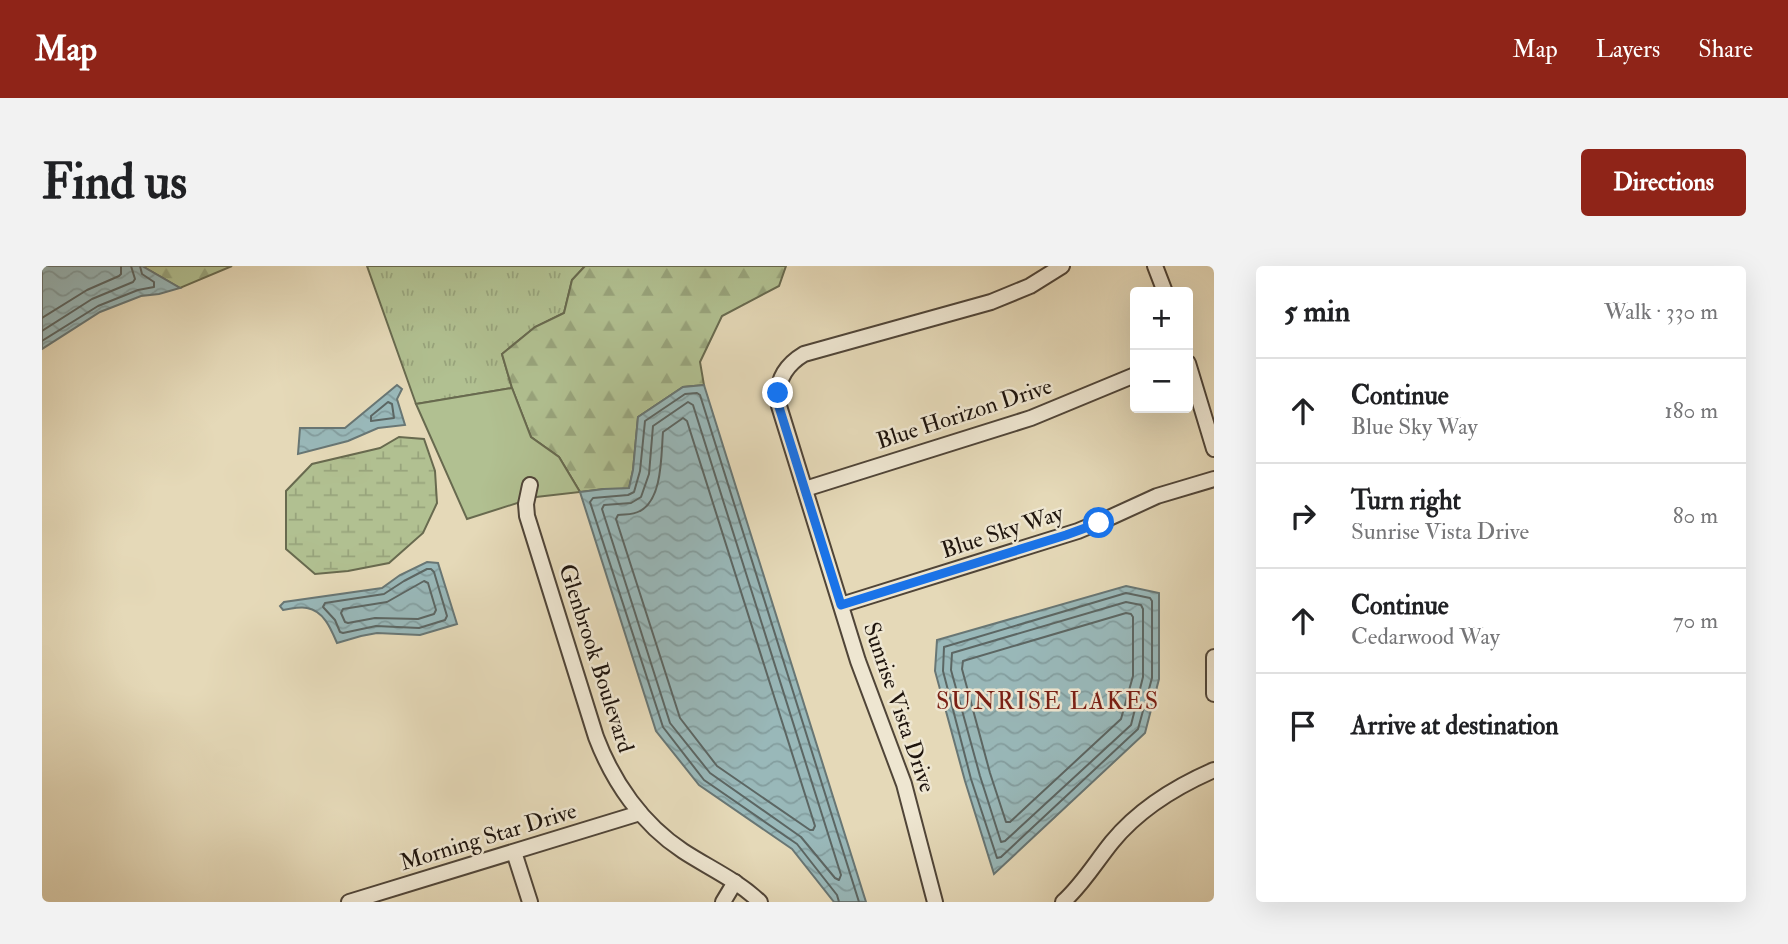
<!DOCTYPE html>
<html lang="en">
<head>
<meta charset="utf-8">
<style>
	:root { --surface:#fff; --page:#f2f2f2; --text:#202124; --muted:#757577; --line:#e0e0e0; --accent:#8f2418 }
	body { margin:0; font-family:"IM FELL Double Pica",serif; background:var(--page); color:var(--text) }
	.controls { position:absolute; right:21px; top:21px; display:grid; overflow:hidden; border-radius:7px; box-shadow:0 7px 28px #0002 }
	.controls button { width:63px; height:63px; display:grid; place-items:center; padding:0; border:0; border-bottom:2px solid var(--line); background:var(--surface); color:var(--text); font:35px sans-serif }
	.stop { position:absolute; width:21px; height:21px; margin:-16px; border:5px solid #1a73e8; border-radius:50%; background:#fff }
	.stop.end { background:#1a73e8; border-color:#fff; box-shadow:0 2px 7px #0008 }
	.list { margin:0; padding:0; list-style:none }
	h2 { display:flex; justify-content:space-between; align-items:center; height:91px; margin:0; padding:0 28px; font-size:30px }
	h2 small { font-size:23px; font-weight:400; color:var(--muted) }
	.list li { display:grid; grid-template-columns:46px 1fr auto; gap:21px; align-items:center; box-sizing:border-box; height:105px; padding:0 28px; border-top:2px solid var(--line) }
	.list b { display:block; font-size:26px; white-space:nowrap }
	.list p { margin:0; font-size:23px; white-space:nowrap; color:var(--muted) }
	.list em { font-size:23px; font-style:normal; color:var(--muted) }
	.icon { flex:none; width:38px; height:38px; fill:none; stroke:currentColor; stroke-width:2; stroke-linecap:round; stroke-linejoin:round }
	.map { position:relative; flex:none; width:1172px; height:636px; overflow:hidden; border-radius:7px }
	header { display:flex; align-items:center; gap:42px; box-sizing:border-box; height:98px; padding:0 35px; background:var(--accent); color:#fff }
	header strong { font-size:33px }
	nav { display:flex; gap:38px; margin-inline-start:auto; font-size:24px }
	.intro { display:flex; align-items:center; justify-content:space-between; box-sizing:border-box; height:168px; padding:0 42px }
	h1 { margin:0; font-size:49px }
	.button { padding:18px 32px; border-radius:7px; background:var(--accent); color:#fff; font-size:24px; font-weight:700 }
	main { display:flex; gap:42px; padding:0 42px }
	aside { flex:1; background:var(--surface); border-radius:7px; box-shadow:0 7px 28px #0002 }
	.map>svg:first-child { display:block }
	.grass { fill:url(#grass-tufts); stroke:#686a4f; stroke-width:2 }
	.forest { fill:url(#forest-firs); stroke:#686a4f; stroke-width:2 }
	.wetland { fill:url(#wetland-marsh); stroke:#686a4f; stroke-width:2 }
	.park { fill:#b1c091; stroke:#686a4f; stroke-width:2 }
	.water { fill:url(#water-waves); stroke:#687674; stroke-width:2 }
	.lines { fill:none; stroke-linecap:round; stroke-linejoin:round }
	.shore { stroke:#5c6663; stroke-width:2 }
	.minor-casing { stroke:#504538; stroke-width:18 }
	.minor { stroke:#eee6d1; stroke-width:14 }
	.route { stroke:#1a73e8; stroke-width:9 }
	.labels { text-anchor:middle; stroke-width:5; stroke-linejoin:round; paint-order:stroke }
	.street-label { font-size:23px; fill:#1e140d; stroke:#eee6d1 }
	.neighbourhood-label { font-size:24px; letter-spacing:2px; fill:#7a1f14; stroke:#eee6d1 }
</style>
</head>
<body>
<header>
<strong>Map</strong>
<nav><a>Map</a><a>Layers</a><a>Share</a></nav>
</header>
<div class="intro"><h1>Find us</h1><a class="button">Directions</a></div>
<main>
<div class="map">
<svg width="1172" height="636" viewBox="0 0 1172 636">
	<defs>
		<pattern id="grass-tufts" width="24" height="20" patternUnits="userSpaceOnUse" patternTransform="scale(1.75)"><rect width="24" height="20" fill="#b1c091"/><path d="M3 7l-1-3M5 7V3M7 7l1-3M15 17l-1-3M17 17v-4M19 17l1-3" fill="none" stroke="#98a47c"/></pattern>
		<pattern id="forest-firs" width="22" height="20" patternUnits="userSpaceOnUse" patternTransform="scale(1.75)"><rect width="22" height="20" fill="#b1c091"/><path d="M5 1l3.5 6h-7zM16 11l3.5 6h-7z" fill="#98a47c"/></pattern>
		<pattern id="wetland-marsh" width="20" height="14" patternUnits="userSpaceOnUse" patternTransform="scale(1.75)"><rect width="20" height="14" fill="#b1c091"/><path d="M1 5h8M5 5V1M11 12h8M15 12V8" fill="none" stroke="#98a47c"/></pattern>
		<pattern id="water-waves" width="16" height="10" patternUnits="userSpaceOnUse" patternTransform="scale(1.75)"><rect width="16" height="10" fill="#99b8b9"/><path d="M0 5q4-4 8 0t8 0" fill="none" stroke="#839d9e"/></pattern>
	</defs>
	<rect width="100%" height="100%" fill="#e5d9b8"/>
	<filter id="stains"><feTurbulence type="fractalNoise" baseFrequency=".00286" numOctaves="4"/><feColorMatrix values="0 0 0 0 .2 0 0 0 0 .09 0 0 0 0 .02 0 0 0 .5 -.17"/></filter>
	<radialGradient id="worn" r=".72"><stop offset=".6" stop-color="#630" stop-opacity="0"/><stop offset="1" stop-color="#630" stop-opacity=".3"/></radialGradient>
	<!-- grass -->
	<path class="grass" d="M325,0h218l-13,14 -8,33 -29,14 -33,27 10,34 -96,16z"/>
	<!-- forest -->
	<g class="forest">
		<path d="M100,0h90l-52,22z"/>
		<path d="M543,0h201l-7,20 -57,30 -22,46 4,23 -21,2 -45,30 -5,53 -4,19h-25l-24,3 -21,-35 -28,-20 -19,-49 -10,-34 33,-27 29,-14 8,-33z"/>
	</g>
	<!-- wetland -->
	<path class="wetland" d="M357,171l25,2 11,32 2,32 -14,30 -34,30 -41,8 -33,3 -29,-25v-58l26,-27 68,-16z"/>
	<!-- park -->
	<path class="park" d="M470,122l19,49 28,20 21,35 -44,5 -69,22 -51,-115z"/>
	<!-- water -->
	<g class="water">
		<path d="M0,0h100l38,22 -21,6 -18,2 -41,16 -58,37z"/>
		<path d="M355,119l5,4 -5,10 8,26 -27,3 -30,13 -50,13 2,-26h45z"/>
		<path d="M662,119l162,517h-32l-42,-53 -93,-64 -43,-54 -76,-239 24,-3 25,-1 4,-18 5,-53 45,-30z"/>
		<path d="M385,296l11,1 19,61 -37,11 -43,-2 -16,3 -24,7c-6,-14 -13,-32 -30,-35 -7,-2 -16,1 -24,2l-3,-4 4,-4 98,-14 18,-13z"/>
		<path d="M1084,320l33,7v86l-14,54 -151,141 -29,-93 -30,-110 2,-31z"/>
	</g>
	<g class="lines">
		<!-- shore -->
		<g class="shore">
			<path d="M0,52l45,-28 32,-14 2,-2v-8"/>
			<path d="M0,65l50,-32 41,-17 2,-3 -4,-13"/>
			<path d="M0,75l56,-35 40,-16 16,-3v-5l-12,-8 -2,-8"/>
			<path d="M346,136l4,2 2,14 -23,3v-5z"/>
			<path d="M646,136l5,3 148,470 -2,5 -4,-2 -34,-41 -91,-64 -40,-50 -68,-214 2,-4 27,-2 10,-6 8,-23 4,-48z"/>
			<path d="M641,152l4,3 128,405 -2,4h-3l-93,-64 -37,-48 -64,-199 2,-4c8,-1 15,0 22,-4 23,-12 21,-57 23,-79z"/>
			<path d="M385,303h4l3,3 13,44 -2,4 -26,8 -43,-2 -33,7 -3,-1 -5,-12 -12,-13 2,-4 59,-9 20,-13z"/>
			<path d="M382,315l4,2 8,27 -2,4 -16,5 -43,-1 -27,5 -3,-1 -4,-9 2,-4 44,-7z"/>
			<path d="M1084,327l24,5 2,3v77l-14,51 -137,128 -4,1 -26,-79 -28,-108 1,-24z"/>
			<path d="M1084,336l15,3 2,4v68l-12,48 -126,116 -4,1 -21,-66 -29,-106 1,-17z"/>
			<path d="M1084,347l5,1 2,3v59l-12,43 -111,103h-4l-16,-49 -28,-104 1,-8z"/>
			<path d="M797,636l-2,-7 -40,-51 -93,-64 -41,-53 -73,-225 3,-4 35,-3 6,-3 6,-21 5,-50 40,-27 12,-1 3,2 159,507"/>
		</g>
		<!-- minor casing -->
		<g class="minor-casing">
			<g id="minor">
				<path d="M1113,0l10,26"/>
				<path d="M1146,97l26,86"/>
				<path d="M488,219l-4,19 1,12 69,221c17,45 46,87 87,114 26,17 54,29 77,51"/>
				<path d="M763,223l226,-71 104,-43"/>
				<path d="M799,339l237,-74 31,-13 48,-22 57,-17"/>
				<path d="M1172,391v37"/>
				<path d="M472,586l16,50"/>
				<path d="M307,636l291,-89"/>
				<path d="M681,636l12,-20"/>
				<path d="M893,636l-31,-118 -46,-123 -79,-255c-4,-23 5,-40 25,-52l187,-52 39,-16 32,-20"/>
				<path d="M1021,636c20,-18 32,-39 49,-60 27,-33 63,-55 102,-72"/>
			</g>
		</g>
		<!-- minor -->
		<use href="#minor" class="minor"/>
	</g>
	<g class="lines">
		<!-- route -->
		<path class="route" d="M736,127l1,14 62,198 225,-70 33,-12"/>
	</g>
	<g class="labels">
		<!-- street labels -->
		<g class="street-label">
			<text transform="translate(922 147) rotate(-18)" y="8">Blue Horizon Drive</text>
			<text transform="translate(960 265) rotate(-18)" y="8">Blue Sky Way</text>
			<text transform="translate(555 392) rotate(72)" y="8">Glenbrook Boulevard</text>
			<text transform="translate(858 441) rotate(71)" y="8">Sunrise Vista Drive</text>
			<text transform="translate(446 570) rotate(-17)" y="8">Morning Star Drive</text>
		</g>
		<!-- neighbourhood labels -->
		<g class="neighbourhood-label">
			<text x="1006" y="443">SUNRISE LAKES</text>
		</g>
	</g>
	<rect width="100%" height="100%" filter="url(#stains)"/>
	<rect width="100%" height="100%" fill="url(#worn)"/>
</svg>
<div class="controls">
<button>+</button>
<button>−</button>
</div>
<div class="stop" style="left:1057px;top:257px"></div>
<div class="stop end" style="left:736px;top:127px"></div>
</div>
<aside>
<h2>5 min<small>Walk · 330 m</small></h2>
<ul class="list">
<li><svg class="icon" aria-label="ahead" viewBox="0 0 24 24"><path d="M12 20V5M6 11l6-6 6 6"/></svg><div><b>Continue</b><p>Blue Sky Way</p></div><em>180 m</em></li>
<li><svg class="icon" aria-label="right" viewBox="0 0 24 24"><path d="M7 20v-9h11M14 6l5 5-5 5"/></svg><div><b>Turn right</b><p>Sunrise Vista Drive</p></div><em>80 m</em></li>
<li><svg class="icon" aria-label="ahead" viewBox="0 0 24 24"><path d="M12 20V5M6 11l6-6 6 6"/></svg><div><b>Continue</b><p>Cedarwood Way</p></div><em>70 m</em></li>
<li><svg class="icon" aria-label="arrive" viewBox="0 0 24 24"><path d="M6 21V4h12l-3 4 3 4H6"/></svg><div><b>Arrive at destination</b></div></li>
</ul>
</aside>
</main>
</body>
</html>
